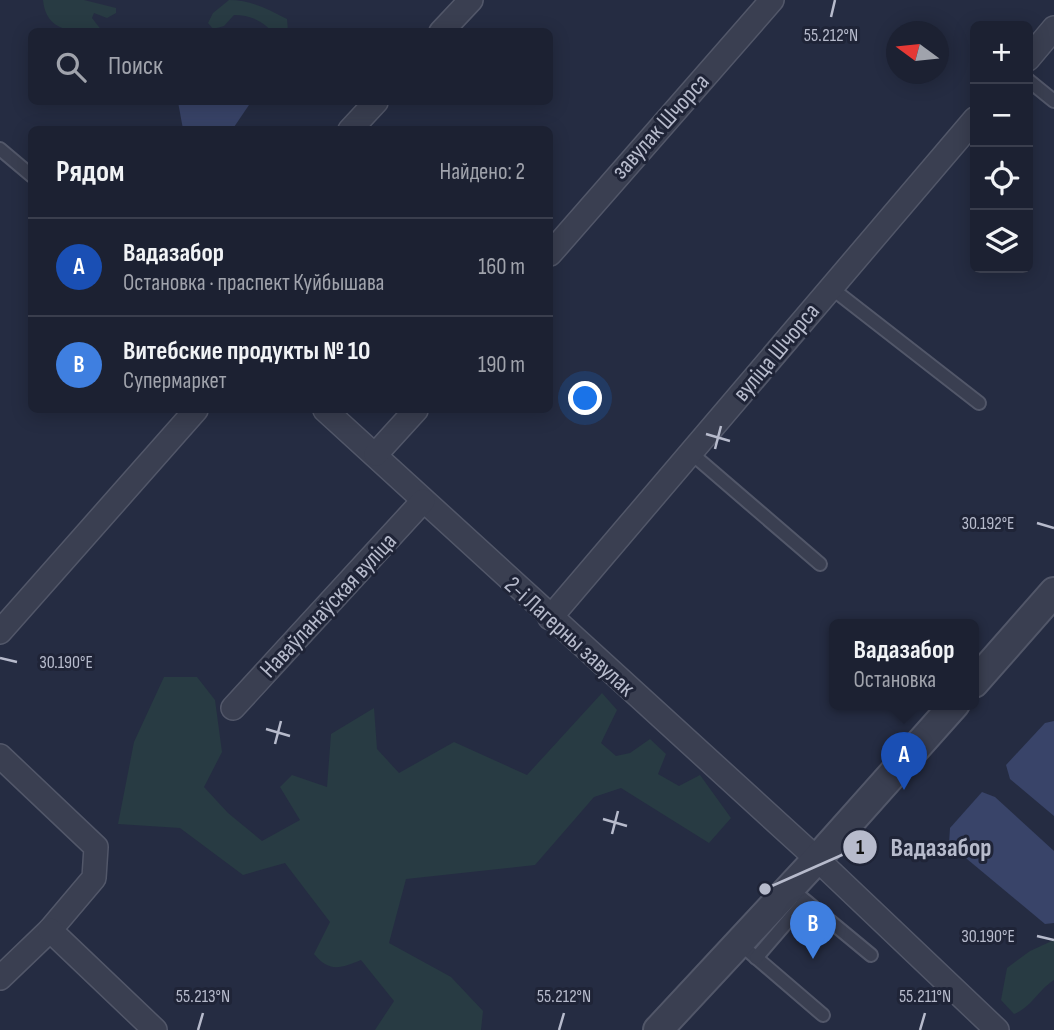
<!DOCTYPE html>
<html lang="ru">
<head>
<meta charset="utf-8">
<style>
	:root { --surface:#1c2132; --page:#25293a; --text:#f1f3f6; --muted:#a0a3ac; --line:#3a3e4d; --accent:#0b8043 }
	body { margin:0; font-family:"Sofia Sans Condensed",sans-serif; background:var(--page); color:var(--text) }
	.controls { position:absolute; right:21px; top:21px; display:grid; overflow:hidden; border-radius:10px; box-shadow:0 4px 18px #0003 }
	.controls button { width:63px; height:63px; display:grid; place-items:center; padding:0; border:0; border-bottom:2px solid var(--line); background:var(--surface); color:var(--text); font:35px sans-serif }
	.compass { position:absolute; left:886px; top:21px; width:63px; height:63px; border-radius:50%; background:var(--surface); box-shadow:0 4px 18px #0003; rotate:285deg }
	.you { position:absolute; left:586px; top:399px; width:24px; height:24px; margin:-18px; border:5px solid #fff; border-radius:50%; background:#1a73e8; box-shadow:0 0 0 10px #1a73e833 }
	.badge { display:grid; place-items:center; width:46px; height:46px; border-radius:50%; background:var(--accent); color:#fff; font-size:23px; font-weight:700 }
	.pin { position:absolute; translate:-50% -58px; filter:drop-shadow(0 2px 4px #0008) }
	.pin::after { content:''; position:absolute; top:37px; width:24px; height:21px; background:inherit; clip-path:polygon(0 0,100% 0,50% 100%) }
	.popup { position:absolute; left:829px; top:619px; width:150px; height:91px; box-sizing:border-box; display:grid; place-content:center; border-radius:10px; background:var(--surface); filter:drop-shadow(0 2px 5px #0005); font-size:23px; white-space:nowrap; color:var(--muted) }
	.popup b { font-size:26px; color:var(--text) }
	.popup::after { content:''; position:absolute; left:50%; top:100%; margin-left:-14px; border:14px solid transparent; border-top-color:var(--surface) }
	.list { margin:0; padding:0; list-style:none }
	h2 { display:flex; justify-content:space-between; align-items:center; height:91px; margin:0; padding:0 28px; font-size:30px }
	h2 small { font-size:23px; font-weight:400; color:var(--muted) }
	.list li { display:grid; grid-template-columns:46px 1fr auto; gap:21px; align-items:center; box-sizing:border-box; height:98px; padding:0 28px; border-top:2px solid var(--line) }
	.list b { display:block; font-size:26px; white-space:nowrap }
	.list p { margin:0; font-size:23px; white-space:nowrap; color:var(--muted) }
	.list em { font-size:23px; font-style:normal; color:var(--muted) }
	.icon { flex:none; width:38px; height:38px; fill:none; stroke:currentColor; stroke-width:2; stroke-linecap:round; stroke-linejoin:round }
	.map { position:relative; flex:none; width:1054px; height:1030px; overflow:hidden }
	.search { position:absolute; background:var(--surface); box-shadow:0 4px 18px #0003; left:28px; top:28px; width:525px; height:77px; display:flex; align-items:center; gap:18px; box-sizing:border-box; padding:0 24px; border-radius:10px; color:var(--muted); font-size:26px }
	.panel { position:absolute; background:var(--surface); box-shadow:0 4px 18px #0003; left:28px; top:126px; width:525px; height:287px; border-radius:10px }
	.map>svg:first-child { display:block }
	.green { fill:#283b43 }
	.water { fill:#394469 }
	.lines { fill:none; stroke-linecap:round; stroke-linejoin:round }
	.service-casing { stroke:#525769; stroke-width:16 }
	.minor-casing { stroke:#525769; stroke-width:26 }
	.tertiary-casing { stroke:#525769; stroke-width:32 }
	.service { stroke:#3a3f51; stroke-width:12 }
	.minor { stroke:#3a3f51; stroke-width:23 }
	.tertiary { stroke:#3a3f51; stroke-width:28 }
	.ticks { fill:none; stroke:#b7bbcc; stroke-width:2.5 }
	.labels { text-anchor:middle; stroke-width:6; stroke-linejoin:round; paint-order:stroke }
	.street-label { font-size:24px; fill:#b7bbcc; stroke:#1f2437 }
	.ticks-label { font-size:18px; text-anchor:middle; fill:#b7bbcc; stroke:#1f2437; stroke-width:6; stroke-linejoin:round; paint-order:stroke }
	.leader { fill:none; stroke:#b7bbcc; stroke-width:2.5 }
	.callout-dot { fill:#b7bbcc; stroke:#1f2437; stroke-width:2.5 }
	.mark-label { font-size:21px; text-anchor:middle; font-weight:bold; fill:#111 }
	.callout-label { font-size:26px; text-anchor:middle; font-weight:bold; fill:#b7bbcc; stroke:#1f2437; stroke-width:6; stroke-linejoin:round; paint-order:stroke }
</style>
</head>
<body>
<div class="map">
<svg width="1054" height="1030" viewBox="0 0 1054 1030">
	<rect width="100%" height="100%" fill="#252c42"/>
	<!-- green -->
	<g class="green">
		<path d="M43,0h41l32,8v5l-9,5 -13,-5 -2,5 10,13c-25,1 -56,3 -59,-31z"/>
		<path d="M229,0c22,0 38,9 58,19l1,12h-17c-9,-11 -23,-16 -37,-16l-10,11 -11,3 -5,-6 5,-10z"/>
		<path d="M164,677h33l18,23 7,52 -18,35 24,26 34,28 38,-21 -20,-33 12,-12 35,12 4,-53 43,-26 3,41 22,24 55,-31 73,33 75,-82 15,17 -16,33 15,13 14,-3 20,-14 16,15 -8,20 21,12 21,-11 31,43 -22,25 -88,-55 -27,9 -59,68 -129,14 -17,64 62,34 32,34 -2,19h-106l19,-29 -33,-41c-20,8 -31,13 -47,-6l16,-32 -45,-59 -42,12 -63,-47 -62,-4 16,-82z"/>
		<path d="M1054,940v40c-17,11 -22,27 -40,34l-13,-14 6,-32 23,-17z"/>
	</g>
	<!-- water -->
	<g class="water">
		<path d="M178,102h73l-19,28 -49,-1z"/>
		<path d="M1054,721v95l-44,-37 -4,-14 39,-42z"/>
		<path d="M982,792l13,5 59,54v72l-9,1 -96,-80 1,-16z"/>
	</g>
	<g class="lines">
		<!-- service casing -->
		<g class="service-casing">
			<g id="service">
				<path d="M1028,80l26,21"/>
				<path d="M0,149l32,27"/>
				<path d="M830,287l149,116"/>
				<path d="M691,453l129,111"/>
				<path d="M790,888l81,67"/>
				<path d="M739,943l84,72"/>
				<path d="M756,958l49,-57"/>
			</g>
		</g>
		<!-- minor casing -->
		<g class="minor-casing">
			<g id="minor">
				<path d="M441,32l30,-32"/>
				<path d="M1028,59l26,-31"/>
				<path d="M350,130l26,-28"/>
				<path d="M550,254l222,-254"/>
				<path d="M325,410l492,449 180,171"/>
				<path d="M376,454l40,-44"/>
				<path d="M550,618l425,-499"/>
				<path d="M0,632l196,-222"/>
				<path d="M233,708l190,-207"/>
				<path d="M0,756l96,91 -2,31 -44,52 -50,48"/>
				<path d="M50,930l105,100"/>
			</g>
		</g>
		<!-- tertiary casing -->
		<g class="tertiary-casing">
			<g id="tertiary">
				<path d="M974,683l80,-91"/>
				<path d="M658,1030l159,-171 138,-155"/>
			</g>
		</g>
		<!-- service -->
		<use href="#service" class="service"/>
		<!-- minor -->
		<use href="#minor" class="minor"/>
		<!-- tertiary -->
		<use href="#tertiary" class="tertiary"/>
	</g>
	<!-- ticks -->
	<path class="ticks" d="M831,17l4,-17M706,434l24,7M715,449l6,-23M1037,523l17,5M0,658l17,4M266,729l24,7M275,744l6,-23M603,819l24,7M612,834l6,-23M1037,936l17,4M198,1030l5,-17M559,1030l5,-17M920,1030l5,-17"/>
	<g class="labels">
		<!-- street labels -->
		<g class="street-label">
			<text transform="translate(660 126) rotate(-48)" y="8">завулак Шчорса</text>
			<text transform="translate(776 352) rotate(-50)" y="8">вуліца Шчорса</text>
			<text transform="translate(328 605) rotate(-47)" y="8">Наваўланаўская вуліца</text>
			<text transform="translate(570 636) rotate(42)" y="8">2-і Лагерны завулак</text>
		</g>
	</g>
	<g class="ticks-label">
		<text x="831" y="41">55.212°N</text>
		<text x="988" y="529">30.192°E</text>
		<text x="66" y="668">30.190°E</text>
		<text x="988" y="942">30.190°E</text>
		<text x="203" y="1002">55.213°N</text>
		<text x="564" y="1002">55.212°N</text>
		<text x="925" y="1002">55.211°N</text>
	</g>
	<!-- callouts -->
	<path class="leader" d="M765 889L860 847"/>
	<g class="callout-dot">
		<circle cx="765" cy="889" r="7"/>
		<circle cx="860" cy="847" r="18"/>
	</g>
	<g class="mark-label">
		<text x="860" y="854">1</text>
	</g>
	<g class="callout-label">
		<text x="941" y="856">Вадазабор</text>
	</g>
</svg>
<div class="controls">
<button>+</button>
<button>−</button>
<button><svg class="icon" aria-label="locate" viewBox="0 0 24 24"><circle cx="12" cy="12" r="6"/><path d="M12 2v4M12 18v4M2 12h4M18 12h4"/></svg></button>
<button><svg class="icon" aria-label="layers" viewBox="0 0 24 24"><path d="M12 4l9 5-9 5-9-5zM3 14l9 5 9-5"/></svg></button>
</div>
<svg class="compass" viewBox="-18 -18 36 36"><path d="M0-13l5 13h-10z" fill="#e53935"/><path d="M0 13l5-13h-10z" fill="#a0a3ac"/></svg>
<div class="you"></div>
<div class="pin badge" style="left:904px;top:790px;background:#1a4fb4">A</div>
<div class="popup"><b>Вадазабор</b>Остановка</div>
<div class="pin badge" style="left:813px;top:959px;background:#3f7fe0">B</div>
<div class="search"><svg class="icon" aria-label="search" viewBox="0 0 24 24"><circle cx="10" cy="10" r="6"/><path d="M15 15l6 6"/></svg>Поиск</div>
<section class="panel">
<h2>Рядом<small>Найдено: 2</small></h2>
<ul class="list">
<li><span class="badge" style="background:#1a4fb4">A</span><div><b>Вадазабор</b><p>Остановка · праспект Куйбышава</p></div><em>160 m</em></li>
<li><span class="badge" style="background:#3f7fe0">B</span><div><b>Витебские продукты № 10</b><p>Супермаркет</p></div><em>190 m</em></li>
</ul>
</section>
</div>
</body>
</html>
